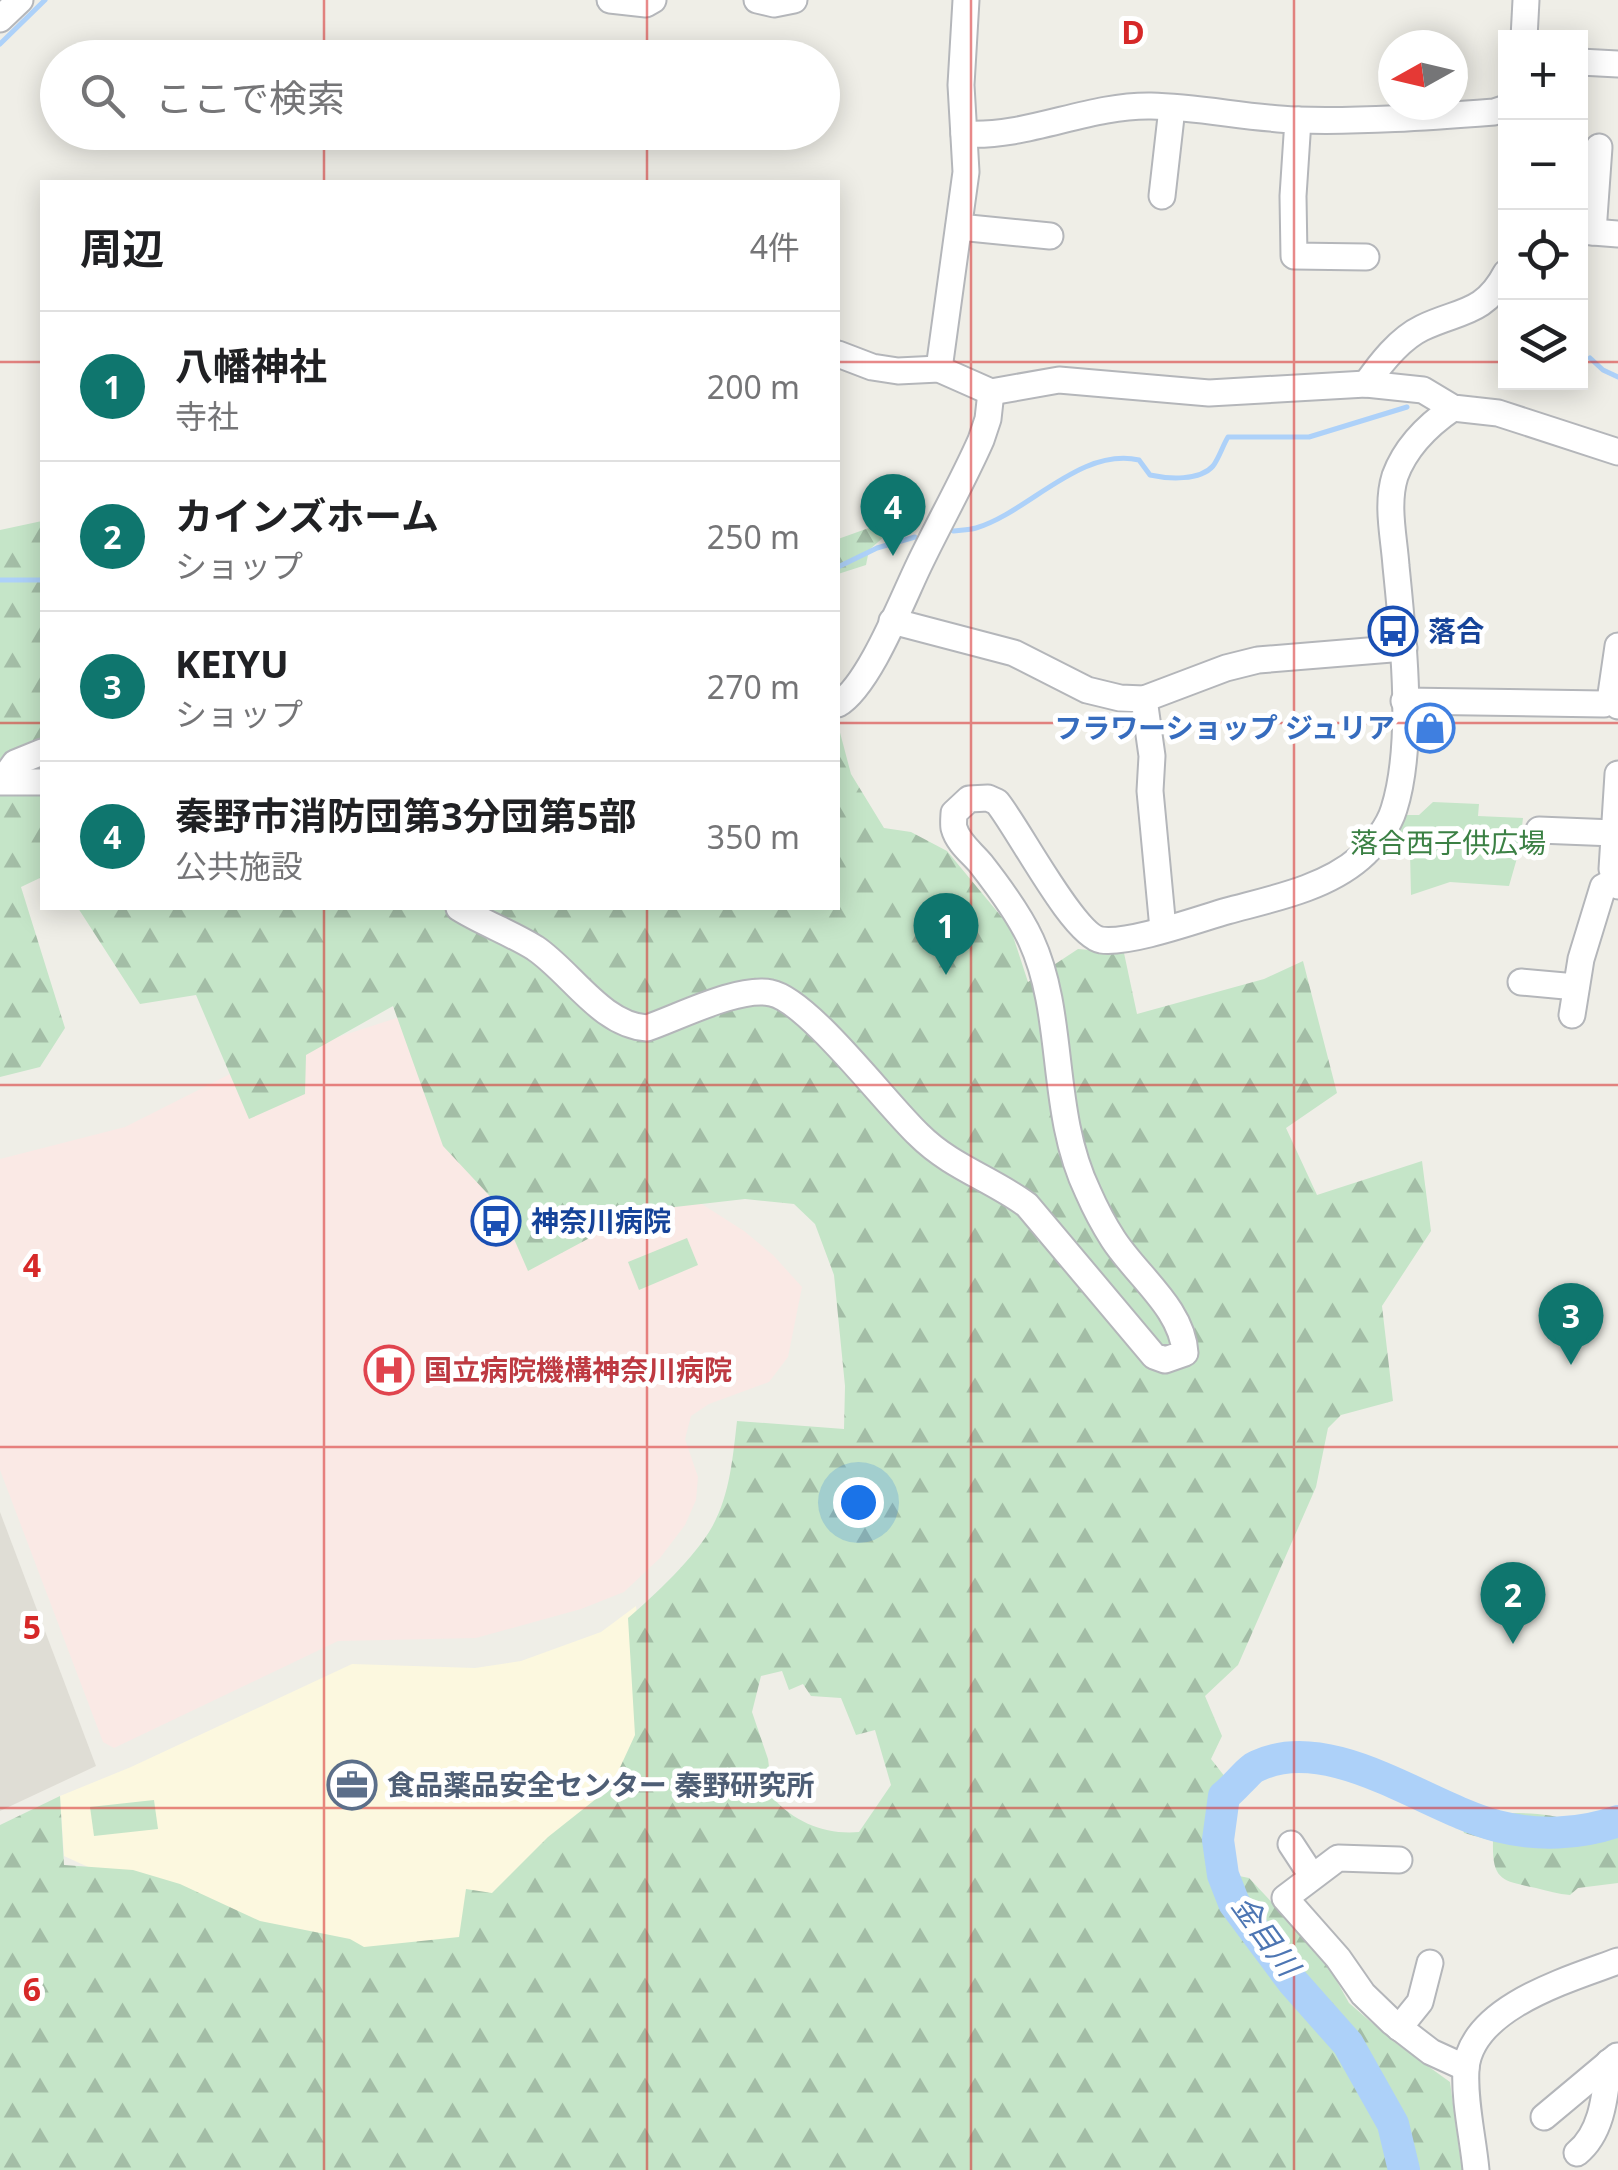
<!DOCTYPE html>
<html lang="ja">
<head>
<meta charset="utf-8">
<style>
	:root { --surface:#fff; --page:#f2f2f2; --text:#202124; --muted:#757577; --line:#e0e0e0; --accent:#0f766e }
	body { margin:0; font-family:"Noto Sans","Noto Sans JP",sans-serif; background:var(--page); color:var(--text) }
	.controls { position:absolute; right:30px; top:30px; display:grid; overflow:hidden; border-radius:0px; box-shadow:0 5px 25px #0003 }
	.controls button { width:90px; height:90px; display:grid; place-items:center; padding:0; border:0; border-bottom:2px solid var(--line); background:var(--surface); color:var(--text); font:50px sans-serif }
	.compass { position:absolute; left:1378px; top:30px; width:90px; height:90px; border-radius:50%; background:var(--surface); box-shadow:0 5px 25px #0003; rotate:262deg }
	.you { position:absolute; left:858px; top:1502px; width:35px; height:35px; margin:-25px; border:8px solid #fff; border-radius:50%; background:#1a73e8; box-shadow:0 0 0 15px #1a73e833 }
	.badge { display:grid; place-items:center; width:65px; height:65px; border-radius:50%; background:var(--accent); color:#fff; font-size:32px; font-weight:700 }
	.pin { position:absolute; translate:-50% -82px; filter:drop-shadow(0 2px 5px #0008) }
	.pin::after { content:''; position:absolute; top:52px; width:35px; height:30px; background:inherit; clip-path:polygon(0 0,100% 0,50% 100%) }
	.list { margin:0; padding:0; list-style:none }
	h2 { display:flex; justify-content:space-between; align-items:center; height:130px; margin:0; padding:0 40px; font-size:42px }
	h2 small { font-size:32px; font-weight:400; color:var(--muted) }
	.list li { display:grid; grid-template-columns:65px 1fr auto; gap:30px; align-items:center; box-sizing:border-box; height:150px; padding:0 40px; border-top:2px solid var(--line) }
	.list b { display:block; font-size:38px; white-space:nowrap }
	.list p { margin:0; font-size:32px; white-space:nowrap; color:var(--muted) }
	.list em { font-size:32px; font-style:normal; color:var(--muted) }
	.icon { flex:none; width:55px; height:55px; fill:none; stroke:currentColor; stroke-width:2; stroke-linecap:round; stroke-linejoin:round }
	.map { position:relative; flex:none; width:1618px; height:2170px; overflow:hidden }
	.search { position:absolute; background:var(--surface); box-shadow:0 5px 25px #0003; left:40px; top:40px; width:800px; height:110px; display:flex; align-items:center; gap:25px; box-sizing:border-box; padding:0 35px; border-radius:55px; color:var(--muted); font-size:38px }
	.panel { position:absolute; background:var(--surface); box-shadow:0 5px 25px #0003; left:40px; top:180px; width:800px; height:730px; border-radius:0px }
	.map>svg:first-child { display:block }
	.commercial { fill:#fcf8df }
	.education { fill:#dfddd5 }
	.medical { fill:#fae9e5 }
	.forest { fill:url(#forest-firs); fill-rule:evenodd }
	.green { fill:#c5e5c8 }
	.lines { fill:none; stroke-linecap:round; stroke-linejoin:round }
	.stream { stroke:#add1f9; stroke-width:5 }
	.river { stroke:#add1f9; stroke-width:32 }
	.minor-casing { stroke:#b4b6ba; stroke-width:29 }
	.minor { stroke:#fff; stroke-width:25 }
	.grid { fill:none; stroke:#d62828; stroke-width:2.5; stroke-opacity:0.55 }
	.labels { text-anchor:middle; stroke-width:10; stroke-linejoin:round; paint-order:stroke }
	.transit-label { font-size:28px; font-weight:bold; fill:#164399; stroke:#fff; text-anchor:start }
	.shop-label { font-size:28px; font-weight:bold; fill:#366cbe; stroke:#fff; text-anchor:end }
	.park-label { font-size:28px; fill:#3b8044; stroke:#fff }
	.health-label { font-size:28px; font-weight:bold; fill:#be3a42; stroke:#fff; text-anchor:start }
	.service-label { font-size:28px; font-weight:bold; fill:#4e5e75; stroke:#fff; text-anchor:start }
	.water-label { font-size:30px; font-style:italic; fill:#4d76b3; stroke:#fff }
	.grid-label { font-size:32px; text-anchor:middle; font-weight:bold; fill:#d62828; stroke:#fff; stroke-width:10; stroke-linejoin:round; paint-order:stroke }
</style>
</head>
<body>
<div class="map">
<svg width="1618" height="2170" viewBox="0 0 1618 2170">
	<defs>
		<pattern id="forest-firs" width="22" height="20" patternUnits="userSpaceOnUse" patternTransform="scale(2.5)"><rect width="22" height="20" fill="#c5e5c8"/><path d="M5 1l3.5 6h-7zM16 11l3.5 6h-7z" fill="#a3bda6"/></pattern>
	</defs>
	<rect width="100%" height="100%" fill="#efeee7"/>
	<!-- commercial -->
	<path class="commercial" d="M636,1606l14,142 -189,220 -177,-12 -220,-100 -4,-60 71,-29 221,-103 123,4 46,-7 80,-29z"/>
	<!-- education -->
	<path class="education" d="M0,1512l96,254 -96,45z"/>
	<!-- medical -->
	<path class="medical" d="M406,1015l338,216 29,24 29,32 -14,70 -19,25 -60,22 -18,12 -6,23 13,38 -2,23 -11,25 -25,33 -36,34 -43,17 -105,29 -138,3 -224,107 -11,-6 -103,-272v-311l125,-32 117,-59z"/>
	<!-- forest -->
	<g class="forest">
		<path d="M911,513l-42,37 -3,15 -28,9v-35z"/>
		<path d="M42,521v220l-9,-1 -33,19v-229z"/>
		<path d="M838,725l13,49 33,54 27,4 36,19 63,76 18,55 50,-33 46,4 13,61 127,-35 39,-18 34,132 -51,35 31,67 105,-34 9,70 -49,75 11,95 -52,14 -13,13 -12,59 -78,178 -33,31 17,40 -11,23 29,37 -10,27 4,52 15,3 75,80 25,45 44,38 57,41 12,88h-1462v-345l60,-29 4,69 69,5 47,14 80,37 90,18 14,8 95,-10 7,-48 26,4 56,-56 63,-50 24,-52 -7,-117c26,-22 68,-62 84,-91 18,-32 21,-71 25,-106l107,8 1,-43 -11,-111 -19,-51 -21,-20 -49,-5 -105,12 -112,60 -28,-64 -57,-61 -50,-140 -87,49 -1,39 -56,25 -53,-124 -56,9 -62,-96h760zM782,1671l7,19 14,-6 8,12 30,2 15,37 19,-5 16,55 -32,47c-32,3 -64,-9 -86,-34l-5,-39 -16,-47 9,-36z"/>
		<path d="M42,790v87l-21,10 44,141 -25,39 -40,10v-284z"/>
		<path d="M1618,1806v77l-40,5 -8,7c-12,-1 -22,-4 -34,-7 -35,-7 -44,-8 -43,-47l-29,-8 -6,-20c33,2 87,-5 113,9z"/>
	</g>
	<!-- green -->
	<g class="green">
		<path d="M1433,802l46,2 -1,12 45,2 -4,33 -10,35 -59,-4 -39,13 -1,-43 -26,-6 19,-31h16z"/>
		<path d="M687,1238l11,27 -59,25 -11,-28z"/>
		<path d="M154,1800l4,29 -64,7 -4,-29z"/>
	</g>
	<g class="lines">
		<!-- stream -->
		<g class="stream">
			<path d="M0,44l45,-44"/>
			<path d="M1590,358l13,12 15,7"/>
			<path d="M953,531c7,-1 16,-1 23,-3 53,-16 104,-81 163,-68l11,15c18,4 50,6 63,-9 6,-8 10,-21 15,-29h81l98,-30"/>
			<path d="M838,567l39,-19 38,-11"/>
			<path d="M0,580h42"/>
		</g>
		<!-- river -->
		<path class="river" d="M1404,2170l-11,-46 -45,-80 -55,-62 -59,-79 -11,-28 -5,-35 6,-44c10,-7 25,-27 33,-30 74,-35 170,42 240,60 39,10 83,9 121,-5"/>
		<!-- minor casing -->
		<g class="minor-casing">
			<g id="minor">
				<path d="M610,0l36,4 7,-4"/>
				<path d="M757,0l17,4 20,-4"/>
				<path d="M0,19l20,-19"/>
				<path d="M1524,38l2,-38"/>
				<path d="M1580,62l38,2"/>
				<path d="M1298,120l-5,76 1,60 72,1"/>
				<path d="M964,134c64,4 123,-29 187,-28 48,1 96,12 145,14 65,2 132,-3 198,-8l12,-4"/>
				<path d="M1162,196l10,-88"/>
				<path d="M959,227l91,9"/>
				<path d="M1580,231l38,3"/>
				<path d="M1593,232l6,-85"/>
				<path d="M838,354l34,13 26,4 41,-2 52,23 68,-12 150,13 157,-9 57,6 30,18 45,5 120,39"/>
				<path d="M939,369l27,-197 -5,-87 5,-85"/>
				<path d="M1366,384c14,-20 33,-45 56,-56 37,-18 62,-13 84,-55"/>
				<path d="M892,621l122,32 73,37 33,8 24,1 82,-31 32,-8 146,-12"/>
				<path d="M1618,646l-7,48 7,12"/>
				<path d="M1144,699l8,57 -2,35 13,138"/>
				<path d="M1404,701l200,3 10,-5"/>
				<path d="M838,704c31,-18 64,-104 81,-139 20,-42 43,-82 62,-125l7,-21 3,-27"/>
				<path d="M1618,774l-6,95 6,17"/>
				<path d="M2,781l13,-18 27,-11"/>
				<path d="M0,782h42"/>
				<path d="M1539,830l75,3"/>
				<path d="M459,908c24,15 52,25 76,40 36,24 66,77 112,80 32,-11 92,-42 124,-35 37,7 116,112 148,142 32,32 73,44 108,70l127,151 11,4 20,-7c-2,-44 -49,-78 -72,-114 -9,-14 -18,-31 -25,-47 -39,-81 -22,-176 -57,-252 -12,-26 -32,-53 -50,-76 -9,-11 -23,-21 -27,-36 -1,-3 0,-13 0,-15l15,-14 19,-1 9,4c22,27 76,133 104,138 29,4 95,-20 126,-29 44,-12 97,-22 133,-53 13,-11 29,-32 34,-49 21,-66 9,-174 2,-243 -2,-29 -10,-61 -1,-90 11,-30 33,-51 58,-68"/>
				<path d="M1521,982l55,5"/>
				<path d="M1572,1015l9,-56 22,-72 11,-6"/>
				<path d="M1291,1844l21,32"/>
				<path d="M1399,1860l-61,-2 -53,40 53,60 25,36 29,28 39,30 35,16"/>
				<path d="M1399,2028l21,-26 10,-39"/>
				<path d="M1544,2117l73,-61"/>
				<path d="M1577,2153c26,-21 28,-59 32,-91"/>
				<path d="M1476,2170c-3,-32 -12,-69 -10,-101 5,-62 104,-90 152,-108"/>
			</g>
		</g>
		<!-- minor -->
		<use href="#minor" class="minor"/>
	</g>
	<!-- grid -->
	<path class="grid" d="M324,0v58M647,0v58M971,0v2170M1294,0v2170M324,132v50M647,132v50M0,362h42M838,362h668M1580,362h38M0,723h42M838,723h780M324,908v1262M647,908v1262M0,1085h1618M0,1447h1618M0,1808h1618"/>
	<!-- icons -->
	<defs>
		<g id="bus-ring" transform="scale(2.5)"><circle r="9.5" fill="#fff" stroke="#1a4fb4" stroke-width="1.5"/><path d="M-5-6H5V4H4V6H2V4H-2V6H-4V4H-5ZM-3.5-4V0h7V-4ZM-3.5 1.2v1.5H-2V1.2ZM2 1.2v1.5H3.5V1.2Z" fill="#1a4fb4"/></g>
		<g id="shop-ring" transform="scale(2.5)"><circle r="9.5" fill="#fff" stroke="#3f7fe0" stroke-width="1.5"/><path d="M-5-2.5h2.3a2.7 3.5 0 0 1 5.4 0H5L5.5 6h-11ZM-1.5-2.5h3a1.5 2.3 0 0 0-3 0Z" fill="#3f7fe0"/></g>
		<g id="hospital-ring" transform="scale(2.5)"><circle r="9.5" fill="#fff" stroke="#e0444e" stroke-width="1.5"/><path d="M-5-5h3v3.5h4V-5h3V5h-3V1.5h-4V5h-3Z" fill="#e0444e"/></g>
		<g id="office-ring" transform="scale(2.5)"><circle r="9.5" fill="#fff" stroke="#5c6f8a" stroke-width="1.5"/><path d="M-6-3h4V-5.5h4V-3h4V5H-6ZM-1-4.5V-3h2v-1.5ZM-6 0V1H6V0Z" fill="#5c6f8a"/></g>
	</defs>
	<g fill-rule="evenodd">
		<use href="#bus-ring" x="1393" y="631"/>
		<use href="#shop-ring" x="1430" y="728"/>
		<use href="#bus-ring" x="496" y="1221"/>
		<use href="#hospital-ring" x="389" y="1370"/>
		<use href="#office-ring" x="352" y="1785"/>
	</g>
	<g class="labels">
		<!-- transit labels -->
		<g class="transit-label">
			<text x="1428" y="641">落合</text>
			<text x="531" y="1231">神奈川病院</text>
		</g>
		<!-- shop labels -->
		<g class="shop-label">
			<text x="1395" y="738">フラワーショップ ジュリア</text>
		</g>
		<!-- park labels -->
		<g class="park-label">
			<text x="1448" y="853">落合西子供広場</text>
		</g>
		<!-- health labels -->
		<g class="health-label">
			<text x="424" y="1380">国立病院機構神奈川病院</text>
		</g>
		<!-- service labels -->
		<g class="service-label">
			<text x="387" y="1795">食品薬品安全センター 秦野研究所</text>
		</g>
		<!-- water labels -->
		<g class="water-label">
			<text transform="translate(1265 1936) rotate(54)" y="10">金目川</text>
		</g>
	</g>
	<g class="grid-label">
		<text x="1133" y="44">D</text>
		<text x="32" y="1277">4</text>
		<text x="32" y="1639">5</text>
		<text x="32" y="2001">6</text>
	</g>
</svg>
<div class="controls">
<button>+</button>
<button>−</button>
<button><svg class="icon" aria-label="locate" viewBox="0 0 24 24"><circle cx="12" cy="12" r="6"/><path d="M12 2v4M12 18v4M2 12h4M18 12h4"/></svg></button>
<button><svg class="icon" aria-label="layers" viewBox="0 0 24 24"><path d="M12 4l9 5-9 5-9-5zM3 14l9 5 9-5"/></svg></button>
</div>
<svg class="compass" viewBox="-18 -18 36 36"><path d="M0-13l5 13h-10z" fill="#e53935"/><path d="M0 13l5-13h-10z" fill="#757577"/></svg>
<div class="you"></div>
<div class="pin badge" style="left:946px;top:975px">1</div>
<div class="pin badge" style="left:1513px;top:1644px">2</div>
<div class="pin badge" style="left:1571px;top:1365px">3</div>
<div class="pin badge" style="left:893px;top:556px">4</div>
<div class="search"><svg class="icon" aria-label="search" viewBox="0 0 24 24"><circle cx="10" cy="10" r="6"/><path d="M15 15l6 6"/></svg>ここで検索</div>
<section class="panel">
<h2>周辺<small>4件</small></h2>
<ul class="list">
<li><span class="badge">1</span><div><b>八幡神社</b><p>寺社</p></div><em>200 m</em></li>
<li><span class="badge">2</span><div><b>カインズホーム</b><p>ショップ</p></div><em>250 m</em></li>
<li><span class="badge">3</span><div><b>KEIYU</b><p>ショップ</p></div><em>270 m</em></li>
<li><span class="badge">4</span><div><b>秦野市消防団第3分団第5部</b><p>公共施設</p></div><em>350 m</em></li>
</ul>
</section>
</div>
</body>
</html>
